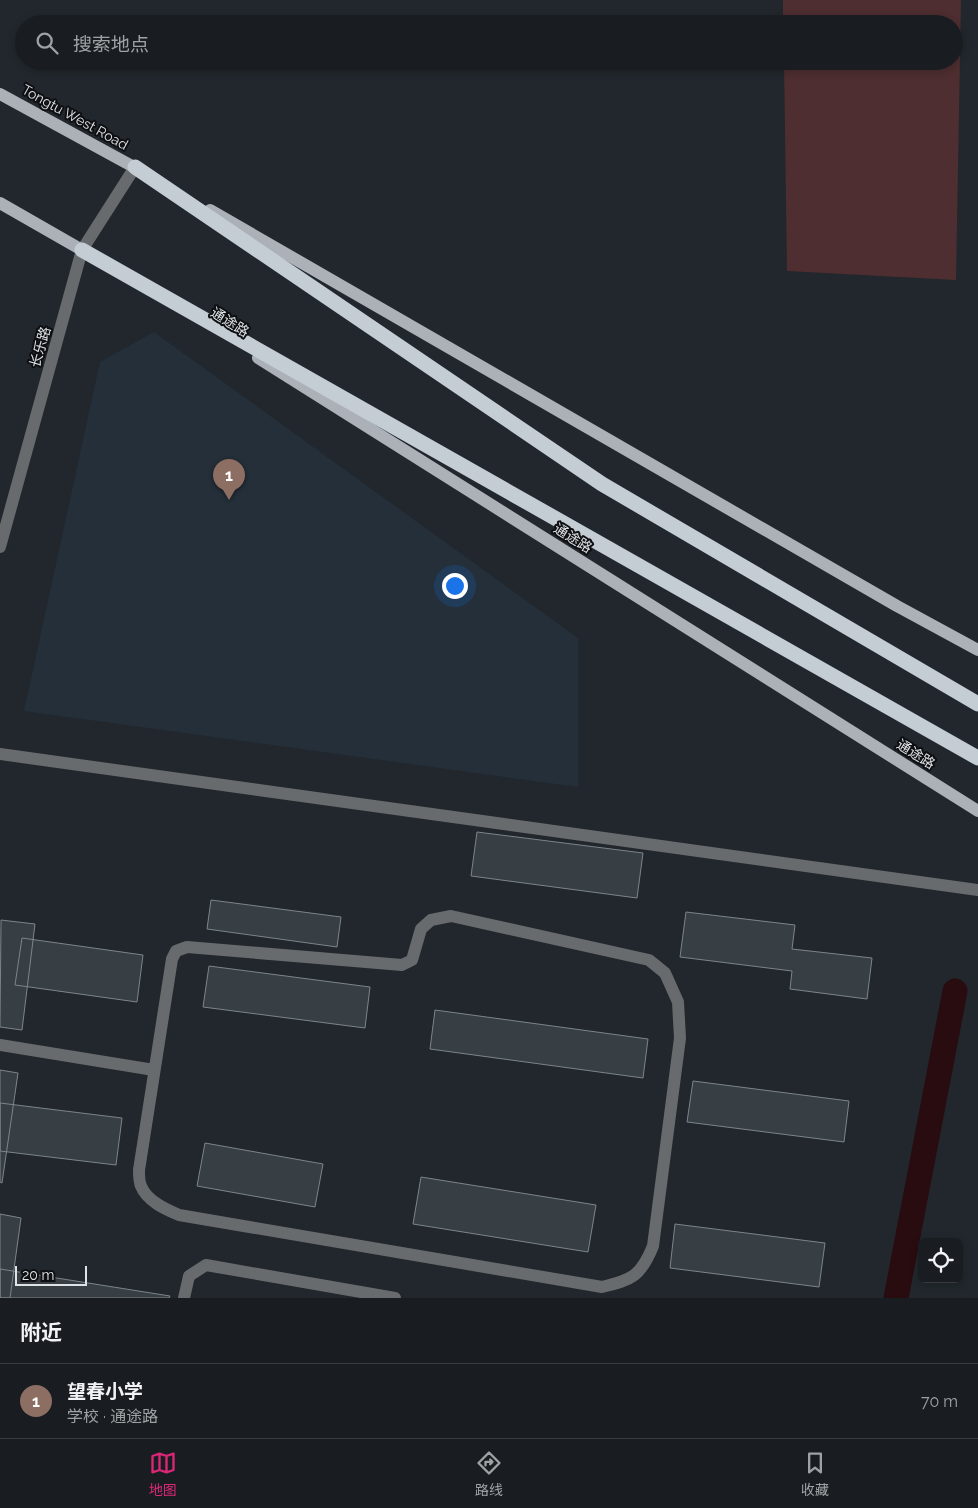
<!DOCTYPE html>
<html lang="zh">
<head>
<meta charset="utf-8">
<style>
  :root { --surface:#191d21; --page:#262a2e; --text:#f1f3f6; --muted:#9fa2a5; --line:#373b3f; --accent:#db2777 }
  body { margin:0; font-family:Raleway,"Noto Sans SC",sans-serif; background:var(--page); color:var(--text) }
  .controls { position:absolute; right:15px; bottom:15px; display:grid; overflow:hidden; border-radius:8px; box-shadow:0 2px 8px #0003 }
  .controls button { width:45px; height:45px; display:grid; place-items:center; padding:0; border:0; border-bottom:1px solid var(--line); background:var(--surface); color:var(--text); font:25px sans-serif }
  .scale { position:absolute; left:15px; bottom:12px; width:72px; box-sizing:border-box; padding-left:5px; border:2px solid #dfe3e6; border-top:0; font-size:14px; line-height:18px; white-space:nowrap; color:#dfe3e6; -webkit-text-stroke:4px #0d0f12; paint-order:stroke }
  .you { position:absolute; left:454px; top:585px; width:18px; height:18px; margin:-12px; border:4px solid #fff; border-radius:50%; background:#1a73e8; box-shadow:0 0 0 8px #1a73e833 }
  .badge { display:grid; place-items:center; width:32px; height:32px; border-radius:50%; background:var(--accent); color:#fff; font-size:16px; font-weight:700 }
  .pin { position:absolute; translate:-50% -41px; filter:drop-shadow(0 1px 2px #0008) }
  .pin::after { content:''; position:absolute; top:26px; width:18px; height:15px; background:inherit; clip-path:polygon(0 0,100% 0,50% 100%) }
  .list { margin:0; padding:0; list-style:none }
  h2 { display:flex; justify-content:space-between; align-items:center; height:65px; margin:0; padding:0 20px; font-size:21px }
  h2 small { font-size:16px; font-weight:400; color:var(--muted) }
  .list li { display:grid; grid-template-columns:32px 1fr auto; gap:15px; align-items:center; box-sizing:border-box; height:75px; padding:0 20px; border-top:1px solid var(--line) }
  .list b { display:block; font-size:19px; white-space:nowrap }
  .list p { margin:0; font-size:16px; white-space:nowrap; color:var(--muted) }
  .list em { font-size:16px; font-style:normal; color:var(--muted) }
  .icon { flex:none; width:28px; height:28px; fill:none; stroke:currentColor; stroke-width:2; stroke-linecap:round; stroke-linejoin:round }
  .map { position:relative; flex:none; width:978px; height:1298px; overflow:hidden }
  .search { position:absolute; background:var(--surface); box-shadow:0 2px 8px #0003; left:15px; right:15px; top:15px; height:55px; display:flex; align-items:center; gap:12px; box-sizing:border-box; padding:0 18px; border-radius:28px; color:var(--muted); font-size:19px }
  .sheet { height:140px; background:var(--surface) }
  nav { display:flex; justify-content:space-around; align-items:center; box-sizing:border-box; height:70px; border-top:1px solid var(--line); background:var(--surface); font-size:14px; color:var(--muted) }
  nav a { display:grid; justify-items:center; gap:2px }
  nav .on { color:var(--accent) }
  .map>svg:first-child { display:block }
  .built { fill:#242f39 }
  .green { fill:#4e2e30 }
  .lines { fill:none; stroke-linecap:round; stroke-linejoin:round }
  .canal { stroke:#290c0f; stroke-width:25 }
  .building { fill:#383f44; stroke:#7d858b }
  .minor { stroke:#686b6e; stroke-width:12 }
  .major { stroke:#abb1b7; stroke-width:12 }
  .highway { stroke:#c5cdd4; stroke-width:15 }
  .labels { text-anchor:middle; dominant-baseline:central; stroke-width:4; stroke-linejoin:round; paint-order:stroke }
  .street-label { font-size:14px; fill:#dfe3e6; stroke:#0d0f12 }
</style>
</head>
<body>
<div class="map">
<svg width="978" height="1298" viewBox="0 0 978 1298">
  <rect width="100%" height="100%" fill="#21272c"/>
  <path class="built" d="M154,332L578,638V787L24,711L100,362Z"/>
  <path class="green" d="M783,0H961L956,280L787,271L784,61H954V24H783Z"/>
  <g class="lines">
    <path class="canal" d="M896,1298L955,991"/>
  </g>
  <path class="building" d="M477,832L643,853L637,898L471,876Z
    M211,900L341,917L337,947L207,929Z
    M686,912L795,925L792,949L872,958L867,999L790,989L792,971L680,957Z
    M1,920L35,924L22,1030L0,1027Z
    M22,938L143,955L137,1002L15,985Z
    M209,966L370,987L365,1028L203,1007Z
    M435,1010L648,1039L643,1078L430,1049Z
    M0,1070L18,1073L2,1183L0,1182Z
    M693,1081L849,1101L844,1142L687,1122Z
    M0,1103L122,1118L116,1165L0,1151Z
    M205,1143L323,1164L315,1207L197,1186Z
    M421,1177L596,1205L588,1252L413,1224Z
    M0,1214L21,1218L10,1298H0Z
    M675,1224L825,1243L819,1287L670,1268Z
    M0,1269L170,1296L169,1298H0Z"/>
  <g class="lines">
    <path class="minor" d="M0,547L82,250L135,167
      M0,754L978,890
      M451,916L649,960L665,973L678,1002L680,1038L653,1246C641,1276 632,1280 602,1287L179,1215C165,1209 147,1201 141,1186C139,1182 139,1175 139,1170L172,959L176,951L187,947L402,965L412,960L421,929L431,920Z
      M0,1045L154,1070
      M184,1298L189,1276L206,1265L395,1298"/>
    <path class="major" d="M0,94L143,172
      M0,203L82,250
      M210,210L897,606L978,650
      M258,358L978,811"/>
    <path class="highway" d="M135,167L602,484L978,704
      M82,250L978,758"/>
  </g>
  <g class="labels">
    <g class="street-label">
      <text transform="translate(75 117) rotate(29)">Tongtu West Road</text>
      <text transform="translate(230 322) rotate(32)">通途路</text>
      <text transform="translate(40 347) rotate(-74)">长乐路</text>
      <text transform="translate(573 538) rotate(32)">通途路</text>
      <text transform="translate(916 754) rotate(32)">通途路</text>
    </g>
  </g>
</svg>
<div class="controls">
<button><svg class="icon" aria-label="locate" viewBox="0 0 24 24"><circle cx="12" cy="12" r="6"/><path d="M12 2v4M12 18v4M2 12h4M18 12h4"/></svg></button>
</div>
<div class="scale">20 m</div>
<div class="you"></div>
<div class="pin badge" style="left:229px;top:500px;background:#8d6e63">1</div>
<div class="search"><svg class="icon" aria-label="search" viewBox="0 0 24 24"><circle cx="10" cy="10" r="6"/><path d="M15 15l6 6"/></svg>搜索地点</div>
</div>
<section class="sheet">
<h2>附近<small></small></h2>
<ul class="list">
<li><span class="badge" style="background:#8d6e63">1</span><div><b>望春小学</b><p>学校 · 通途路</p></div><em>70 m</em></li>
</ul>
</section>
<nav>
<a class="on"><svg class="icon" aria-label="map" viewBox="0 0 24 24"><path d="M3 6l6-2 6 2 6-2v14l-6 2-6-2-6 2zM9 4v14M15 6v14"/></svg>地图</a>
<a><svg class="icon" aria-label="directions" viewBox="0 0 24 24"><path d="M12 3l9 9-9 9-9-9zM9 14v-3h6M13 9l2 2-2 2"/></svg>路线</a>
<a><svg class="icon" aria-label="saved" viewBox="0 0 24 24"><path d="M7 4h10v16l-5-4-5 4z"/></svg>收藏</a>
</nav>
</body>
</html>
